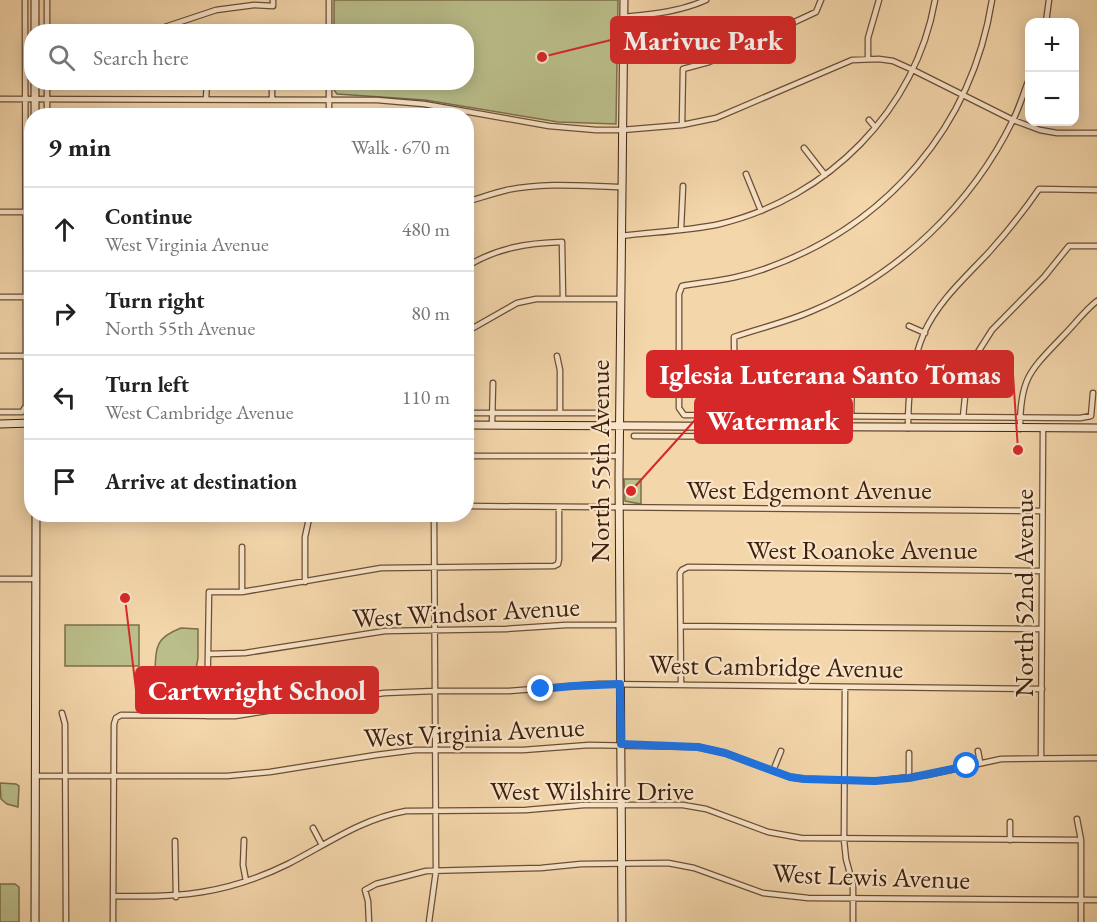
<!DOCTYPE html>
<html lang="en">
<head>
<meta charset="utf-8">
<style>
  :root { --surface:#fff; --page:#f6f6f6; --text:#222; --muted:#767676; --line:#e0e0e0 }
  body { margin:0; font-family:"EB Garamond",serif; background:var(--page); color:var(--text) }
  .controls { position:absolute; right:18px; top:18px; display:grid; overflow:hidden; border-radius:12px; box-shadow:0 3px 15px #0003 }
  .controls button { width:54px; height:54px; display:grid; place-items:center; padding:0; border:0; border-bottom:2px solid var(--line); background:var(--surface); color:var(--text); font:30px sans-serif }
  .stop { position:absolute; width:18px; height:18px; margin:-14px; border:4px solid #1a73e8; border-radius:50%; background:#fff }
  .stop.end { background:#1a73e8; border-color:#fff; box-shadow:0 2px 6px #0008 }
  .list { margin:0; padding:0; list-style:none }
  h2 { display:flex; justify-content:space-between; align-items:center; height:78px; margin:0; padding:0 24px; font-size:26px }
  h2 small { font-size:20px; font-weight:400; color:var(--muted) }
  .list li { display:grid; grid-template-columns:39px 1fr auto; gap:18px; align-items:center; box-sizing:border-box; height:84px; padding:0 24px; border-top:2px solid var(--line) }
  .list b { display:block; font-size:22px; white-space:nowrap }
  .list p { margin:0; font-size:20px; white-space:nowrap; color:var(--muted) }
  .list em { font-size:20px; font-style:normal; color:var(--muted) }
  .icon { flex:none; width:33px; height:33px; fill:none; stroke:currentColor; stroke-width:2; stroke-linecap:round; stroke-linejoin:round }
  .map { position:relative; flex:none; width:1097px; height:922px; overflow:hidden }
  .search { position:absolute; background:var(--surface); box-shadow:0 3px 15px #0003; left:24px; top:24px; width:450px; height:66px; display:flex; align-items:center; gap:15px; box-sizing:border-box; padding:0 21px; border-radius:24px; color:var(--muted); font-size:22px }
  .panel { position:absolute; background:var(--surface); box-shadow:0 3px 15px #0003; left:24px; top:108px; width:450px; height:414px; border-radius:24px }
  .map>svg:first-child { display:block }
  .park { fill:#babe8a; stroke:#7c6f4c; stroke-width:1.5 }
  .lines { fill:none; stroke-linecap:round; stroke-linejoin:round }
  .street-casing { stroke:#6c4e35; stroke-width:7 }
  .secondary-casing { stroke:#3e200e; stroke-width:9 }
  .street { stroke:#f8e4c8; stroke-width:4.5 }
  .secondary { stroke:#f8e4c8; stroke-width:7 }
  .route { stroke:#1a73e8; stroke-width:8 }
  .labels { text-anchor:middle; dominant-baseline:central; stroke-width:4.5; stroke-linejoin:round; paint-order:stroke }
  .street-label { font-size:27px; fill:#3e200e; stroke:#f8e4c8 }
  .leader { fill:none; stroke:#d62828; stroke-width:2 }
  .callout-dot { fill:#d62828; stroke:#f8e4c8; stroke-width:2 }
  .callout { fill:#d62828; stroke:#d62828; stroke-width:2 }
  .callout-label { font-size:28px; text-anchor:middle; font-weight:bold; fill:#fff }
</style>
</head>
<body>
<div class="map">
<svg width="1097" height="922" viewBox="0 0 1097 922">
  <rect width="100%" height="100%" fill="#f4d6ab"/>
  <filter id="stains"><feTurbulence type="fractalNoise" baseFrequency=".00333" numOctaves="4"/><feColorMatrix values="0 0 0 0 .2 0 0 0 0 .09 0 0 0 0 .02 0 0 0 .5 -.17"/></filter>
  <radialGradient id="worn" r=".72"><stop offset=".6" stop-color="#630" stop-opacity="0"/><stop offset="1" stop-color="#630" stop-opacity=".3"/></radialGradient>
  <path class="park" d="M334,0H618L616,124L558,122L425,100L337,94L334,90V83L466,82V32L334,31Z
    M624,479H641V504L625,501Z
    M65,625H139V666H65Z
    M181,628L198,629V658L196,669L186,674L155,672C156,647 155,638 181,628Z
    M0,783L16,784L19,786L18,807L7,804L1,799Z
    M0,884H15L19,887V922H0Z"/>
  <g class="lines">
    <g class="street-casing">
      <path id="street" d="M47,0V32
        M992,0C972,127 887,225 767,268C738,279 711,281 682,286L679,294V408L684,415L1080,418L1091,416L1093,393
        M623,17C653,14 679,12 706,0
        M1046,22L1049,0
        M150,32L216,10L254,5L273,6V0
        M329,32V0
        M868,58V38L879,0
        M47,82V116
        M272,82V100
        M0,99L377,100L424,104L549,126L596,130H622L682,125L716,118L852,60L879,59L893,61L913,70L1013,120L1040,130L1057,133H1097
        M206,99L207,82
        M329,116V82
        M869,120L875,127
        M682,125L683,69L709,62L816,12L821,0
        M804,148L825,175
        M746,174L761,211
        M466,202C480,198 494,193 507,190C544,182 584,186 621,187
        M0,212H26
        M681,229L683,186
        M621,236C653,232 688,231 720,224C828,198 916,110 935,0
        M466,267C496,248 527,243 562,242L563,299
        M0,297H32
        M909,326L925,333
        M466,332L517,303L536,299H620
        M0,356H27
        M557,356L560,370V413
        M846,361L852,377L851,416
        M0,412H22L26,406L25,0
        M466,413H598
        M735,415L734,337C760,328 787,322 812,311C899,275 972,204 1013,120C1020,106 1024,91 1030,77
        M963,417L967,377L978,352L992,330L1044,277L1069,246H1097
        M492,425L493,383
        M791,428L792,383
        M908,428C908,395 911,364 924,333C938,301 967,276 990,251C1008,231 1024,211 1039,189L1097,190
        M1020,429C1020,377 1030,371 1064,335C1075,324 1085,310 1097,301
        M634,436L804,437V428
        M466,456H619
        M466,506L1042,511
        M242,547V592
        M0,579H36
        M305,582V537L310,514
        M681,626L1042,629
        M208,654L245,653L385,631L506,629L566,625H620
        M681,685L680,573L682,570L688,567L1042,571
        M845,687L844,840L846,859L853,885V922
        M62,713L65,724L66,922
        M207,716L209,592H242L381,568L554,566L558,564L559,559V507
        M978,751L980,762
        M909,753V778
        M1041,758L1043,429
        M773,771L781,751
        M36,776H227L270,772L376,755L415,750H523L589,745L698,747L725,753L790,777L804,779L875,781L927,775L1001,759L1097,758
        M1077,819L1081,840V922
        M313,828L322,845
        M244,840L243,865L246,881
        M1010,840V822
        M175,841L176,897
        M113,896C179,898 227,894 288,864C327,844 361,819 406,811L526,810L584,805H683L706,809L768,832L801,838L1081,840
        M113,922L114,724L116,718L121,715L235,716L384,693L435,691H509L598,684L1042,689
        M369,922L368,901L365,890L376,884L426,871L541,868L581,864L668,863L694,868L763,893L808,898L1097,900
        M429,922L436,871L434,514"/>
    </g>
    <g class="secondary-casing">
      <path id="secondary" d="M35,0V32
        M35,82V116
        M0,424L32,423
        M466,425L1097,428
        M35,922L36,514
        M622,922L619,477L624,0"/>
    </g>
    <use href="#street" class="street"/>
    <use href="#secondary" class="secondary"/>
  </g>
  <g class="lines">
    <path class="route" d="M541,689L573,686L620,684L621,744L698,747L725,753L790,777L804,779L875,781L909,778L967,766"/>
  </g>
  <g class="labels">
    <g class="street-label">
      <text transform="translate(599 461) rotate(-90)">North 55th Avenue</text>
      <text x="809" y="489">West Edgemont Avenue</text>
      <text x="862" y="549">West Roanoke Avenue</text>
      <text transform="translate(1023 593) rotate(-90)">North 52nd Avenue</text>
      <text transform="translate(466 612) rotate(-3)">West Windsor Avenue</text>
      <text transform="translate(776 666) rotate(1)">West Cambridge Avenue</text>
      <text transform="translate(474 732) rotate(-3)">West Virginia Avenue</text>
      <text x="592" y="790">West Wilshire Drive</text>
      <text transform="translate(871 876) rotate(2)">West Lewis Avenue</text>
    </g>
  </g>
  <path class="leader" d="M542 57L611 40M1018 450L1013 374M631 491L695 420M125 598L136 690"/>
  <g class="callout-dot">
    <circle cx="542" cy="57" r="6"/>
    <circle cx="1018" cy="450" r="6"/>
    <circle cx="631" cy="491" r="6"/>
    <circle cx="125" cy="598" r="6"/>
  </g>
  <g class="callout">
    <rect x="611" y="17" width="184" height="46" rx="6"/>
    <rect x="647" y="351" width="366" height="46" rx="6"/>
    <rect x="695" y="397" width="157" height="46" rx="6"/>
    <rect x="136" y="667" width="242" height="46" rx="6"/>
  </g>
  <g class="callout-label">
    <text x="703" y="50">Marivue Park</text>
    <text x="830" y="384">Iglesia Luterana Santo Tomas</text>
    <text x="773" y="430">Watermark</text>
    <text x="257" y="700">Cartwright School</text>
  </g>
  <rect width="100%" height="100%" filter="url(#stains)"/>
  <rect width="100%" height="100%" fill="url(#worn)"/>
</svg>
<div class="controls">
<button>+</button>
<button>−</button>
</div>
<div class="stop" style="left:967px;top:766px"></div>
<div class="stop end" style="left:541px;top:689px"></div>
<div class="search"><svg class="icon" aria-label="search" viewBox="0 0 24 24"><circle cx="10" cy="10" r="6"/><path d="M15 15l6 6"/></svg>Search here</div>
<section class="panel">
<h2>9 min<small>Walk · 670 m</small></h2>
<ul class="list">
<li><svg class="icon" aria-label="ahead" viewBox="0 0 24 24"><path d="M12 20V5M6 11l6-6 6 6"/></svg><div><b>Continue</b><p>West Virginia Avenue</p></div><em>480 m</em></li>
<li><svg class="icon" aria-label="right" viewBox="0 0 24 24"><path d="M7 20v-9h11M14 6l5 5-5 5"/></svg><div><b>Turn right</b><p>North 55th Avenue</p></div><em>80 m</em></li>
<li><svg class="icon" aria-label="left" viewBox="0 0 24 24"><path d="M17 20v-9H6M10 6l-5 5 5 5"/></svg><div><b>Turn left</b><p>West Cambridge Avenue</p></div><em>110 m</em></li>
<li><svg class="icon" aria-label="arrive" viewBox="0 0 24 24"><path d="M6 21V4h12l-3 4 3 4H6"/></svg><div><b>Arrive at destination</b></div></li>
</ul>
</section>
</div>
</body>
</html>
